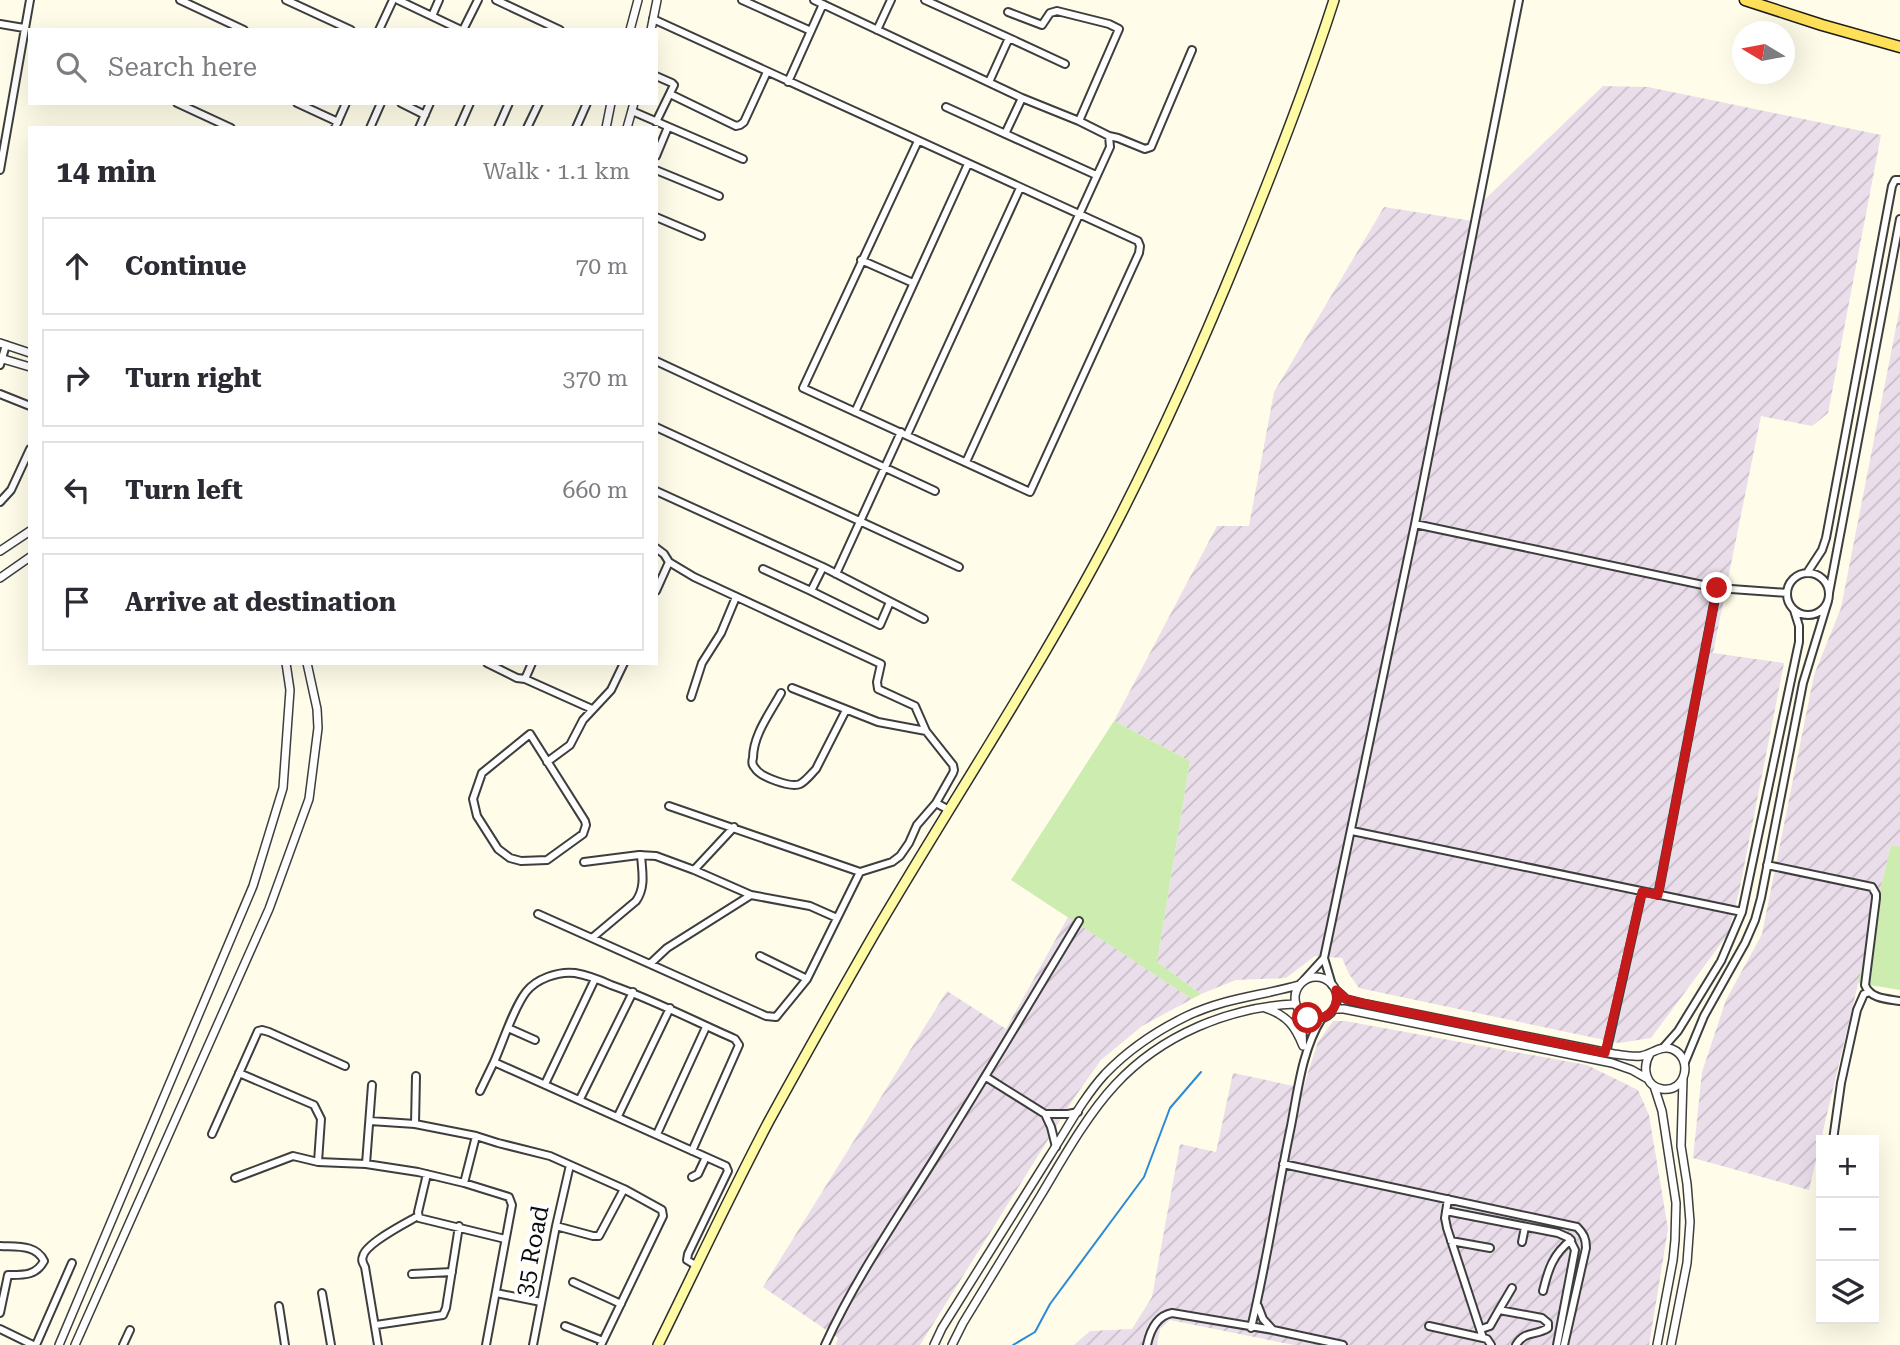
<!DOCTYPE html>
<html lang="en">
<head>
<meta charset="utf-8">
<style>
  :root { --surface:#fff; --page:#f2f2f3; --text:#2b2b33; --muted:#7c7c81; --line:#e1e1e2 }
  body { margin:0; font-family:"Roboto Serif",serif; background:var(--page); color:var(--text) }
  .controls { position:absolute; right:21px; bottom:21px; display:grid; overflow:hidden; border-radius:0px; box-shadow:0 7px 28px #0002 }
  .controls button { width:63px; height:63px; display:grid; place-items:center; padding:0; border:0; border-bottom:2px solid var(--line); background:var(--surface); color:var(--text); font:35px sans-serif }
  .compass { position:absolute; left:1732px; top:21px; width:63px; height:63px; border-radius:50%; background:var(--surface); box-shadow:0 7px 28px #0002; rotate:280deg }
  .stop { position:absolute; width:21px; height:21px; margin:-16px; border:5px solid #c51a19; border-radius:50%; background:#fff }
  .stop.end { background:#c51a19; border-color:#fff; box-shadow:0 2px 7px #0008 }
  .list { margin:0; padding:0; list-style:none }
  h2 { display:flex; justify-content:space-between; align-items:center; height:91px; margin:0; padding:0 28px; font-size:30px }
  h2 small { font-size:23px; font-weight:400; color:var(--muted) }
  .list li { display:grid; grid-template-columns:46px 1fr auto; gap:21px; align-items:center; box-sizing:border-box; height:98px; margin:0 14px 14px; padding:0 14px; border:2px solid var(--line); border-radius:0px }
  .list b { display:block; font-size:26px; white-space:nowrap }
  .list em { font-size:23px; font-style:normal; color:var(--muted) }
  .icon { flex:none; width:38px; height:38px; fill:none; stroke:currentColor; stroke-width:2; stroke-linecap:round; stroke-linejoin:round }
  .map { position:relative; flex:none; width:1900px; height:1345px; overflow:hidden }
  .search { position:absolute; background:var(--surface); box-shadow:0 7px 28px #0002; left:28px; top:28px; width:630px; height:77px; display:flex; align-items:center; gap:18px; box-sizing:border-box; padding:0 24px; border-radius:0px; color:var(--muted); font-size:26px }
  .panel { position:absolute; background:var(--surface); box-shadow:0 7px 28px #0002; left:28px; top:126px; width:630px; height:539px; border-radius:0px }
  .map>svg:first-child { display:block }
  .industrial { fill:url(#industrial-furrows) }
  .grass { fill:#ccecb0 }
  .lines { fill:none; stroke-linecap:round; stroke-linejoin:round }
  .stream { stroke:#2a89d8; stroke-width:2 }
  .minor-casing { stroke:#3e3e3e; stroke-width:10 }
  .tertiary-casing { stroke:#3e3e3e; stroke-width:10 }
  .secondary-casing { stroke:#2d2d2d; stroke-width:12 }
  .primary-casing { stroke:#1c1c1c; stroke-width:13 }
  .minor { stroke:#fff; stroke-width:6 }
  .tertiary { stroke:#fff; stroke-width:7 }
  .secondary { stroke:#fffaa4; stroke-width:9 }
  .primary { stroke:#ffe059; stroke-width:10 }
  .route { stroke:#c51a19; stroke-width:9 }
  .labels { text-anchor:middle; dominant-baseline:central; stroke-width:7; stroke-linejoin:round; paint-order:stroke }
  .street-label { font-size:24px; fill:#0b0b0b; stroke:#fff }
</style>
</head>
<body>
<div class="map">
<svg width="1900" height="1345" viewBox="0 0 1900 1345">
  <defs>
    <pattern id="industrial-furrows" width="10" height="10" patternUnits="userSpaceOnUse" patternTransform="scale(1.75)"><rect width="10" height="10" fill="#eadeeb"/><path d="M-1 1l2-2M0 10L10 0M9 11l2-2" fill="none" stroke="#c7bdc8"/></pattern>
  </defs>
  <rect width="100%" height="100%" fill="#fffce9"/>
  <path class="industrial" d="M1603,86L1648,87L1881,135L1828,413L1812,426L1761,416L1713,653L1784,663L1739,892L1728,934L1651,1038L1619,1043L1359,988L1349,974L1342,958L1315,956L1286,978L1236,980L1201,994L1157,962L1190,761L1114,721L1217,526H1249L1274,392L1384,207L1479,222L1482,202Z
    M1900,307V847L1891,845L1809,1190L1693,1158L1702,1072L1726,1000L1762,934L1814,675L1841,608Z
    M1068,917L1192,999L1142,1026L1101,1060L1074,1098L920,1345H836L838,1338L763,1287L947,991L1006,1029Z
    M1333,1021H1345L1587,1065L1638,1090L1649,1115L1668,1229L1649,1345H1294L1170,1320L1160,1329L1157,1345H1074L1090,1331L1132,1329L1152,1297L1180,1144L1216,1152L1233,1073L1303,1088L1318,1042Z"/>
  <path class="grass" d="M1114,721L1190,761L1157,962L1201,994L1192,999L1011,880Z
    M1891,845L1900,847V990L1858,983Z"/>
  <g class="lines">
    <path class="stream" d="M1013,1345L1035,1332L1050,1304L1144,1177L1170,1108L1201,1072"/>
    <g class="minor-casing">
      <path id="minor" d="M180,0L244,30
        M286,0L351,30
        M398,0L461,30
        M496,0L560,30
        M742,0L811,31
        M814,0L1022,98L1079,121L1109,136L1110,147L966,462
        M925,0L1009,38L989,82
        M1008,12L1042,25L1050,13L1057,11L1109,24L1119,29L1079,121
        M432,16L439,0
        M653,19L1138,241L1140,246L1139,253L1030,492L803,388L918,141
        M0,24L24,28
        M379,30L393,0
        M463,30L478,0
        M877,30L891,0
        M1009,38L1065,64
        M656,76L672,83L674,85L656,122
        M788,82L823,4
        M670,94L736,126L740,125L744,122L767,72
        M177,103L231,128
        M297,103L338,122
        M401,103L425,115
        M946,107L1096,175
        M632,111L743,159
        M335,128L346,103
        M370,128L381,103
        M419,128L430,103
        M459,128L470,103
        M498,128L509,103
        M527,128L539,103
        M576,128L587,103
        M1005,134L1022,98
        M1109,136L1118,138L1145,149L1151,147L1192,50
        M656,156L668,127
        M0,170L30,0
        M656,170L719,196
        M656,217L701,236
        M861,260L913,283
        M656,361L935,491
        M0,365L6,345
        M0,394L30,406
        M855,412L968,164
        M656,427L959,567
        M907,435L1020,188
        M656,491L823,567L924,619
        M0,502L11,490L30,449
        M1415,524L1717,588L1787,593
        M656,548L664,554L669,562L694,577L881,664L877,682L878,689L915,706L926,731L953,765L954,770L953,773L936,803
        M763,569L811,591L823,567
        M1807,573L1822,550L1826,538L1892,186L1895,180H1900
        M1787 594a21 21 0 1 1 42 0a21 21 0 1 1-42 0Z
        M836,574L901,432
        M656,591L669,562
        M811,591L880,625L890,602
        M1829,593L1900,219
        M487,663L517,678L525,679L532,663
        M525,679L592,709
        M792,688L878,722L926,731
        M781,693C770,713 753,735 753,758C752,761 752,765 755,768C760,777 791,788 800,784C806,781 811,774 816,769L846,710
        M691,697L702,663L721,633L736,597
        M530,734L585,821L586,825L583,834L547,860L521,861L510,858L498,849L477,816L473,799L482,773Z
        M547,762L570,745L583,720L611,690L624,663
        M669,806L860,872
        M1352,831L1742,912
        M584,862L639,855L656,856L694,870L751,895
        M1767,865L1872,887L1876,894V898L1865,985C1870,999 1888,999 1900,1001
        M694,870L734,827
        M1658,895L1717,588
        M538,914L766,1016L776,1017L807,979L860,872L892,862L900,856L909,843L917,825L936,803L949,810
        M592,938L636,901C646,887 642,871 641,855
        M760,956L807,979
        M650,964L667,948L751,895L810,906L837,918
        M1304,980L1324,958
        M1332,985L1324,958L1415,524L1519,0
        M1302,1014L1303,1044
        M508,1028L535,1040
        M1663,1048L1678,1031L1721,961L1742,912L1799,642V626L1794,610
        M1606,1053L1642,892
        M494,1062C503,1042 513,1009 526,992C536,979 558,971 575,973C587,975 600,980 611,985C654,1000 694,1021 735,1039L739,1045L692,1151
        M1685,1062L1704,1016L1745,943L1755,920L1761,898L1803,683L1828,601
        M239,1073L314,1105L321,1119L318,1162
        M986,1077L1045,1114H1068L1078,1112
        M545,1084L595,979
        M480,1091L494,1062L726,1166L728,1171L688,1254L687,1260L697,1266
        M580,1099L633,992
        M1045,1114L1051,1127L1056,1147
        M618,1116L670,1008
        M370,1121L415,1124L476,1136L498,1143L550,1156L624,1189L662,1210L663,1216L601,1345
        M415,1124L416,1076
        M212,1134L258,1031L262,1030L269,1032L345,1066
        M657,1134L706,1027
        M1833,1140L1841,1083L1857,1010L1864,994L1870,992
        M366,1164L372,1085
        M1283,1164L1577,1227C1584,1234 1586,1239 1586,1248L1564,1345
        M427,1174L418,1212L419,1218L505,1239
        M692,1177L698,1174L706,1157
        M235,1178L293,1156L318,1162L366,1164L418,1172L464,1183L509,1197L512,1205L486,1345
        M464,1183L476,1136
        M1448,1199L1445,1218L1447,1228L1483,1338L1487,1339L1491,1345
        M1446,1211L1558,1233L1569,1238L1575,1250L1557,1345
        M556,1226L593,1236H599L624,1189
        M1451,1241L1490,1248
        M1522,1242L1525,1227
        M0,1246C16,1247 36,1244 44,1261C36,1276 23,1275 8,1275L0,1313
        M412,1274L452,1272
        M573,1282L621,1304
        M1512,1288L1499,1310L1542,1318L1548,1323V1328C1536,1336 1525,1330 1516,1345
        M1543,1291C1548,1270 1553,1254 1571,1240
        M322,1293L331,1345
        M496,1293L541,1302
        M279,1306L285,1345
        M1258,1306L1263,1319L1273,1330
        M376,1325L443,1315L446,1308L459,1226
        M565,1326L603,1341
        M1429,1326L1483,1338
        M1251,1328C1267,1261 1277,1193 1291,1126C1298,1090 1302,1050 1322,1018
        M0,1329L33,1345
        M1481,1329L1490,1326L1499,1310
        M36,1345L72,1263
        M123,1345L130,1330
        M378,1345L365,1267C363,1263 361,1261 363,1256C366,1243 406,1223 418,1216
        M533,1345L556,1226L570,1165
        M825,1345C856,1277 899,1216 938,1153C986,1076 1032,999 1079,921
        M1147,1345C1150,1331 1156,1316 1172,1313L1273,1330L1343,1345"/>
    </g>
    <g class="tertiary-casing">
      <path id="tertiary" d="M630,30L638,0
        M651,30L657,0
        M606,128L611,103
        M627,128L634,103
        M0,343L30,353
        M0,358L30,367
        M0,551L30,531
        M0,578L30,557
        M1295 998a21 21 0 1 1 42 0a21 21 0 1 1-42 0Z
        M1336,990L1346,999L1366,1004L1614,1054C1623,1055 1632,1057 1641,1056C1652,1054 1661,1045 1672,1049C1694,1058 1686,1093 1662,1089C1645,1086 1642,1067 1650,1054
        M1265,1008C1287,1015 1295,1026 1303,1046
        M1334,1009H1344L1612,1063L1632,1070L1646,1078
        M1654,1086L1662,1111L1676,1203L1675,1240L1673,1260L1657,1345
        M59,1345L253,886L283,788L290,690L286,663
        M75,1345L269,909L309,799L318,728L317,709L307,663
        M934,1345L942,1328C978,1271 1013,1214 1049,1157C1067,1129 1083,1098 1105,1074C1128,1050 1158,1030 1187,1016C1225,998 1260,996 1299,985
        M952,1345L963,1323C989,1281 1015,1238 1041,1195C1062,1160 1087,1115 1115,1085C1161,1035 1229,1007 1295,1004
        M1671,1345L1687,1263L1690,1222L1687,1184L1681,1146L1683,1079"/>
    </g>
    <g class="secondary-casing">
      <path id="secondary" d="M658,1345C695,1270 730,1195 769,1121C803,1059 838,997 873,936C955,796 1045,662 1119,518C1164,430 1204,340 1241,249C1275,166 1307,84 1334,0"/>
    </g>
    <g class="primary-casing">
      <path id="primary" d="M1745,0L1822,25L1900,47"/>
    </g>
    <use href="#minor" class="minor"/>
    <use href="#tertiary" class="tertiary"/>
    <use href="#secondary" class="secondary"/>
    <use href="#primary" class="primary"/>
  </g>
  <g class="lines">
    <path class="route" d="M1308,1018C1326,1022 1340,1009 1336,990L1346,999L1366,1004L1605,1053L1642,892L1658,895L1717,588"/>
  </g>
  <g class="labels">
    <g class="street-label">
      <text transform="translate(532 1251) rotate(-79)">35 Road</text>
    </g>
  </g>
</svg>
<div class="controls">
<button>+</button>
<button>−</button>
<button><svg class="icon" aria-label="layers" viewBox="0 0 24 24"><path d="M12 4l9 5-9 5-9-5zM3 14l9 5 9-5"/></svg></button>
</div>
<svg class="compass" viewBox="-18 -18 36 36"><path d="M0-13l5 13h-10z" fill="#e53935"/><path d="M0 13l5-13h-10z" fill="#7c7c81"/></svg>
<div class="stop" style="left:1308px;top:1018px"></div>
<div class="stop end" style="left:1717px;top:588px"></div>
<div class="search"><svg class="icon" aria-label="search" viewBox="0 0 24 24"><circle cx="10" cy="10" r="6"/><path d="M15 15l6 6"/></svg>Search here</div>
<section class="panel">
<h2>14 min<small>Walk · 1.1 km</small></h2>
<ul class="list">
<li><svg class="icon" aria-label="ahead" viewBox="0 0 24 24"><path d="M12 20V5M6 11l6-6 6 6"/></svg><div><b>Continue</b></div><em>70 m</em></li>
<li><svg class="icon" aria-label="right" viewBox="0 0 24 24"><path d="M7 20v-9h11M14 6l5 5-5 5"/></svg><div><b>Turn right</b></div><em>370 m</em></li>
<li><svg class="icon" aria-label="left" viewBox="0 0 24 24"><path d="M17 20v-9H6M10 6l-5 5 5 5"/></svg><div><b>Turn left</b></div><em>660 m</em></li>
<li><svg class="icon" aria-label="arrive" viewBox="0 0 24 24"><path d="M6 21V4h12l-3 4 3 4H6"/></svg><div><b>Arrive at destination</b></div></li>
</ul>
</section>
</div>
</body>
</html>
